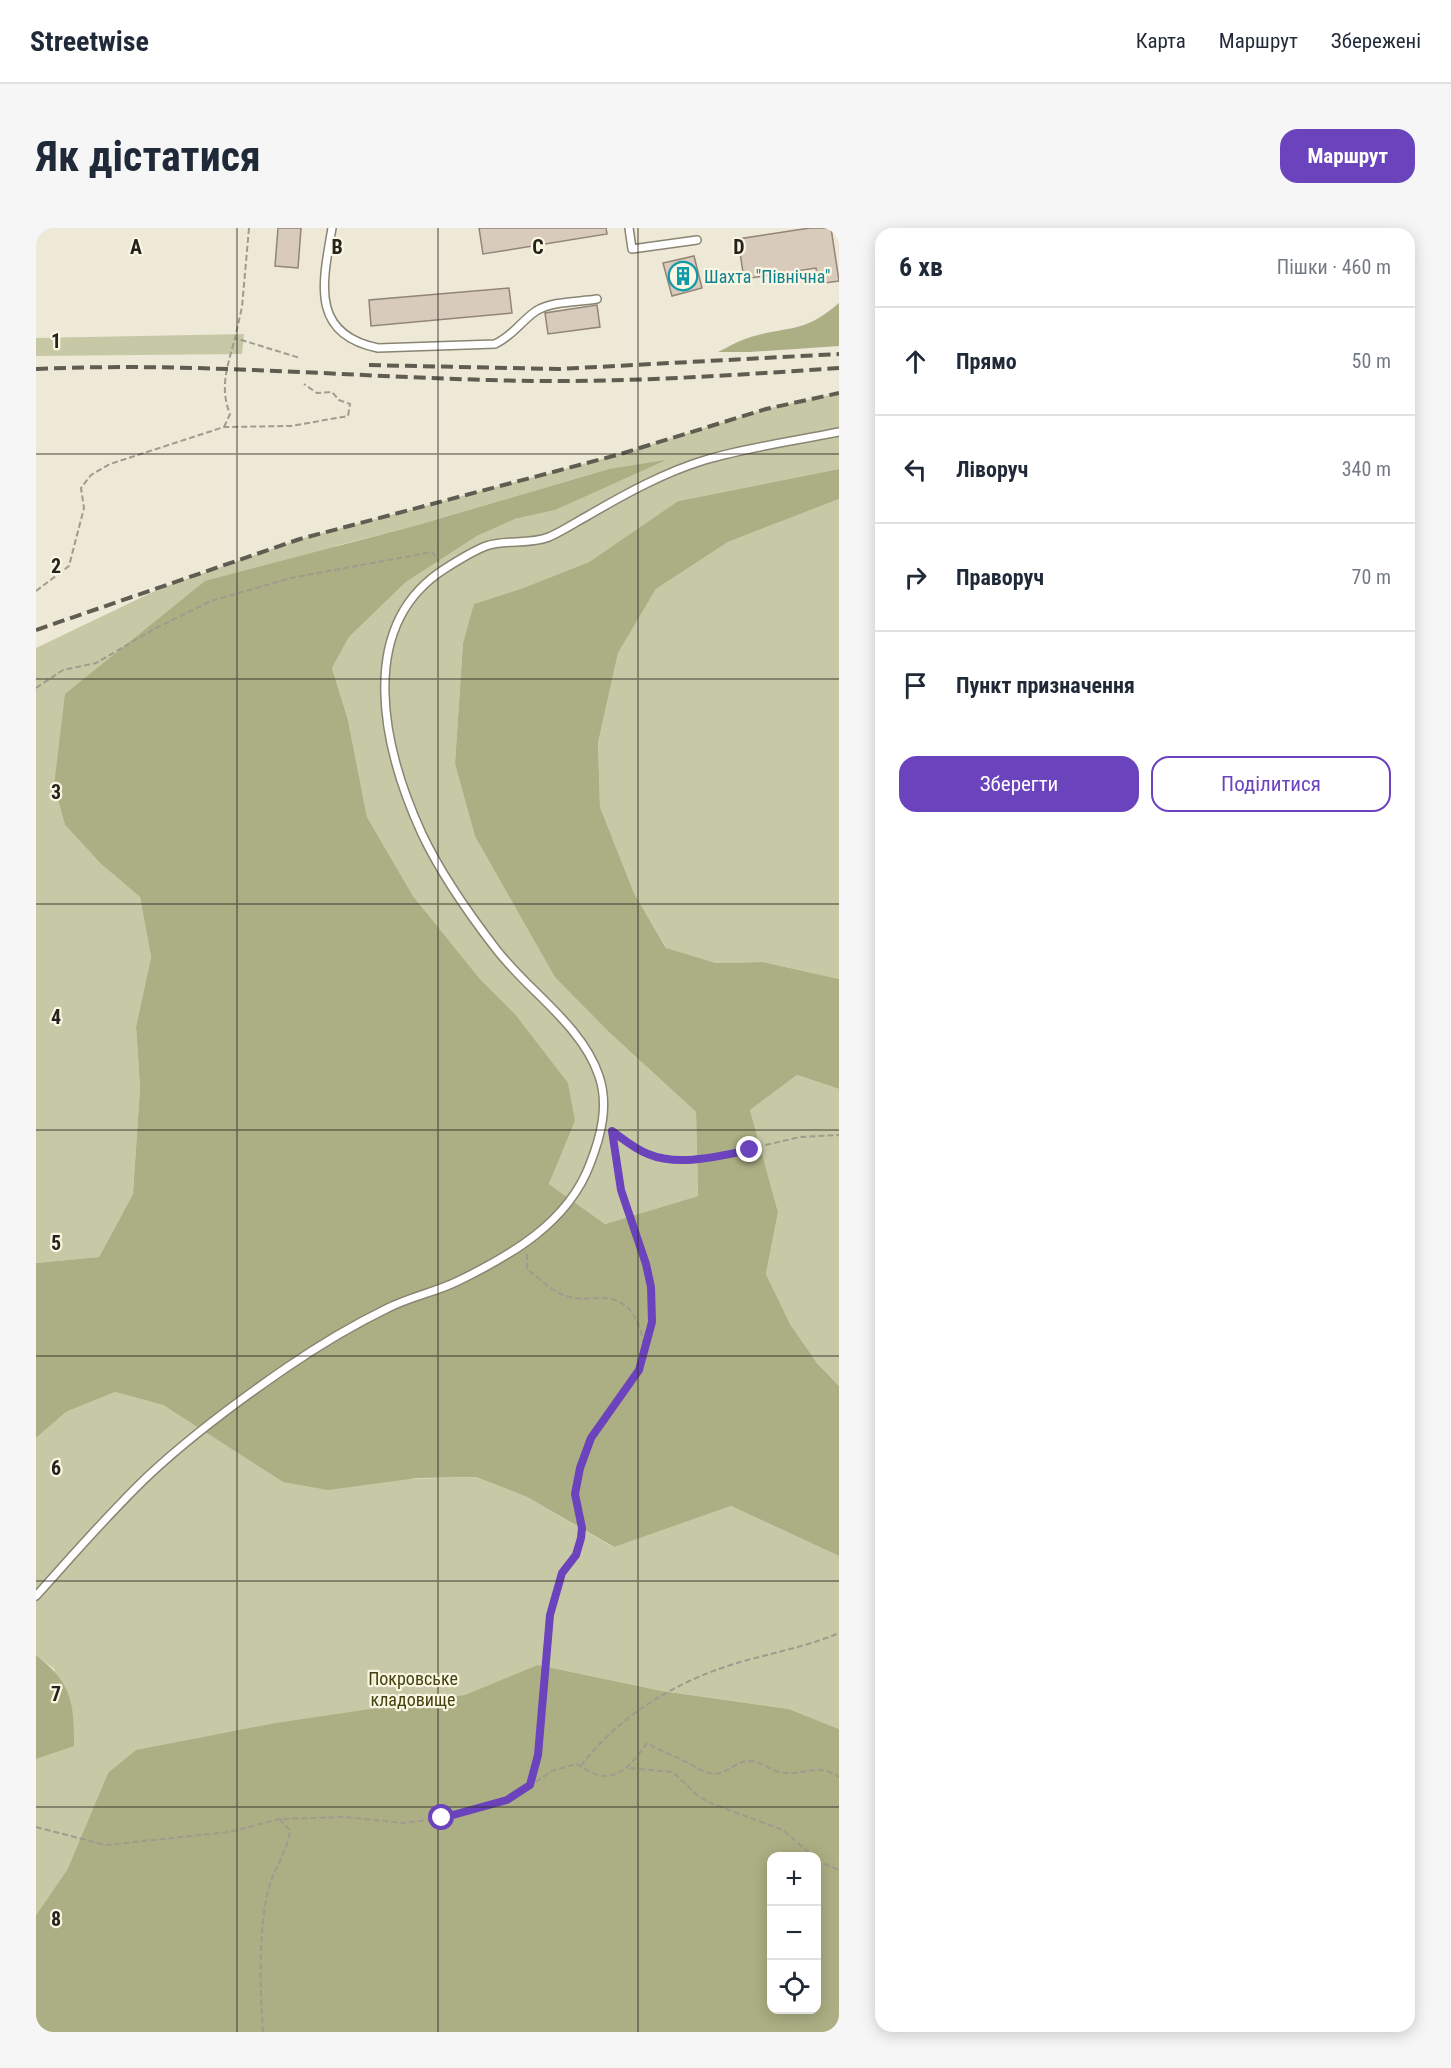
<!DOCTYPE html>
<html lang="uk">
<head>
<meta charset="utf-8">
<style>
  :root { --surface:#fff; --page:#f6f6f7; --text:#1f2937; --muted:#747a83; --line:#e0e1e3; --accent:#6b43bc }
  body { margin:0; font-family:"Roboto Condensed",sans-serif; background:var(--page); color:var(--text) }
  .controls { position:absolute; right:18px; bottom:18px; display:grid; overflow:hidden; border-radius:12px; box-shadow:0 3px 15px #0003 }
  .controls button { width:54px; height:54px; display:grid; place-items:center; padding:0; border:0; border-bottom:2px solid var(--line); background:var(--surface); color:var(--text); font:30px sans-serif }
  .stop { position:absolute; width:18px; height:18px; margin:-14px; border:4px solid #6b43bc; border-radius:50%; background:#fff }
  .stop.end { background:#6b43bc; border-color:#fff; box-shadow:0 2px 6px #0008 }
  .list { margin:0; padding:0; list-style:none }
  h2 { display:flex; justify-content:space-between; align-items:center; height:78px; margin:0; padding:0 24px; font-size:26px }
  h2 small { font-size:20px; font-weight:400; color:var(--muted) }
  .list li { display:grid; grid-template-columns:39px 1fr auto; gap:18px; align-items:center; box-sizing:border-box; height:108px; padding:0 24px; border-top:2px solid var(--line) }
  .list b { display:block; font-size:22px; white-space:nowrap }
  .list em { font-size:20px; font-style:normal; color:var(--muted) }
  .actions { display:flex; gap:12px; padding:18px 24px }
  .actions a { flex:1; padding:14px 0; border:2px solid var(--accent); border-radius:18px; text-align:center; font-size:21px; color:var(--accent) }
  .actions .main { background:var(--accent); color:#fff }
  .icon { flex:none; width:33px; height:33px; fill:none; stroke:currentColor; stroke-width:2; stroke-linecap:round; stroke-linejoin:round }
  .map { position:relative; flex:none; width:803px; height:1804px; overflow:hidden; border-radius:18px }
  header { display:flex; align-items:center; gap:36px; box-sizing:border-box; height:84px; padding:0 30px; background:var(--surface); border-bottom:2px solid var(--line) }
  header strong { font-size:28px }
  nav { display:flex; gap:33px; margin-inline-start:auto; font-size:21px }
  .intro { display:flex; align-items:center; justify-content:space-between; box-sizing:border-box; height:144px; padding:0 36px }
  h1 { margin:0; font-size:42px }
  .button { padding:15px 27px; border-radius:18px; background:var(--accent); color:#fff; font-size:21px; font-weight:700 }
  main { display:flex; gap:36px; padding:0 36px }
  aside { flex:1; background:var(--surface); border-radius:18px; box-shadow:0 3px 15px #0003 }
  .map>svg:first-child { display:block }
  .green { fill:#c7c9a6 }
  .forest { fill:#acae83; fill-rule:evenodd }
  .building { fill:#d9cbbc; stroke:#928477; stroke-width:1.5 }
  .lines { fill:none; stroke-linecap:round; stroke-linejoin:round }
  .lane-casing { stroke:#898473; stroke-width:10 }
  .path { stroke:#9f9b8d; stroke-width:2; stroke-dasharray:6 3; stroke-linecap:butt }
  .lane { stroke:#fff; stroke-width:7 }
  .rail { stroke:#5f5c52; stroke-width:4; stroke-dasharray:12 6; stroke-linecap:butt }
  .route { stroke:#6b43bc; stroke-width:8 }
  .grid { fill:none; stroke:#24221b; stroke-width:1.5; stroke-opacity:0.55 }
  .labels { text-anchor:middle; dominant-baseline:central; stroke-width:4.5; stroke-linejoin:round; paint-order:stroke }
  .culture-label { font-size:18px; fill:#0d838f; stroke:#fbf6e3; text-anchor:start }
  .park-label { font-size:18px; fill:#41420d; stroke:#fbf6e3 }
  .grid-label { font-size:20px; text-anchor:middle; font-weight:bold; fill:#24221b; stroke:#fbf6e3; stroke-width:4.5; stroke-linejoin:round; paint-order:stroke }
</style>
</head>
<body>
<header>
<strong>Streetwise</strong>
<nav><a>Карта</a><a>Маршрут</a><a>Збережені</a></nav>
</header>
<div class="intro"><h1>Як дістатися</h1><a class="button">Маршрут</a></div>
<main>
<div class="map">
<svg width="803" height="1804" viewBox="0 0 803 1804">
  <rect width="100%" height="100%" fill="#eee8d6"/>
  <path class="green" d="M208,106L206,126L0,128V110Z
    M803,165V241L642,273L553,334L487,360L439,376L427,415L419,535L575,806L660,884L662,968L569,996L513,956L539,893L478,785L444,751L377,668L331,589L312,492L296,440L313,409L370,354L441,308L479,291L519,282L573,241L378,298L300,318L18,558L29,597L65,636L104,669L115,729L100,799L104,859L97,966L63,1029L0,1035V420L125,360L264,311L581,227L730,181Z
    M803,271V751L727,734L680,735L631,721L598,665L564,579L562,515L582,425L620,361L692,314Z
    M761,847L803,861V1158L781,1135L754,1096L730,1046L742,984L714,882Z
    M79,1164L127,1177L247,1254L440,1249L491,1269L577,1319L695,1278L803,1328V1501L753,1481L626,1463L502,1437L490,1543L72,1545L31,1642L0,1687V1531L38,1517L18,1441L0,1427V1210L30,1184Z"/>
  <path class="forest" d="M803,75V118L713,124H682C692,119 702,113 712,110C752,97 766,107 803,75Z
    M630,232L519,282L479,291L441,308L370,354L313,409L296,440L312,492L331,589L377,668L444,751L478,785L532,855L539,893L513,956L569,996L662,968L660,884L575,806L519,749L439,608L419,535L427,415L438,376L487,360L553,334L642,273L803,241V271L692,314L620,361L582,425L562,515L564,579L598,665L630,720L680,735L727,734L803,751V861L761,847L714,882L742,984L730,1046L754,1096L781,1135L803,1158V1328L695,1278L578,1319L491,1269L440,1249L381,1250L292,1262L247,1254L127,1177L79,1164L30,1184L0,1210V1035L63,1029L97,966L104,859L100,799L115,729L104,669L65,636L29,597L18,558L29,466L169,353L378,298L573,241Z
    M0,1427C36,1455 38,1475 38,1518L0,1531Z
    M502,1437L626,1463L753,1481L803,1501V1804H0V1687L31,1642L72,1545L100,1522L240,1495L429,1467ZM736,1628H780V1782H736Z"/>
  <path class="building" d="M242,0H265L262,40L239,38Z
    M443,0H570L571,6L447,26Z
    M774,0H795L803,53L782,56L780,40L708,51L702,11Z
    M658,28L666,60L636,68L627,35Z
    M473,60L476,85L335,98L333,72Z
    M561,77L564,99L512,106L509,85Z"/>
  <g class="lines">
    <g class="lane-casing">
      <path id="lane" d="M296,0C287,53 273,106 342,120L459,116C478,107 484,94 500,83C516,73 542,74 561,71
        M593,0L596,21L661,12
        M0,1368C37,1327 73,1285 113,1247C155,1208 202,1173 250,1140C282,1118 317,1097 352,1080C374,1069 399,1064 420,1054C474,1028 532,995 554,936C565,908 573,877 563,848C546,797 492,763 460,721C433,686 405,646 386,606C348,523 317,398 410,340C421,333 437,323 450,318C470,311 493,317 513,309C527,303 540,294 553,287C589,266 629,244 669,232C712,219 759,213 803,204"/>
    </g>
    <path class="path" d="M213,0L206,79L199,110L264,130
      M188,199L194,186C183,159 192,137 199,110
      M0,363L33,338L48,280L45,260L55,247L74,236L188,199L255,198L312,188L314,176L303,172L296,164L281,165L268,156
      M0,460L27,442L60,435L120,400L175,373L255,350L396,324L403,334
      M576,903L612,926L632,931L682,928L764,909L803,907
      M491,1026V1041C504,1051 517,1065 534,1069C547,1073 563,1068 576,1071C598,1077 605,1099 608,1118
      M545,1538C583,1487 641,1453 701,1435C735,1425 770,1419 803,1405
      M594,1540L637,1544L661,1567L674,1575L747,1602L777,1628
      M494,1557L502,1527L514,1387L526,1345L540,1327L545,1310L546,1300L539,1266L544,1240L555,1210L603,1142L616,1094L615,1059L610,1036L585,961L576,901
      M0,1599L70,1617L193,1604L244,1591L310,1589L368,1595L406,1590L471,1573L516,1543L540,1536C547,1539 555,1545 562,1547C585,1553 599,1531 611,1515C624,1523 635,1526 648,1533C656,1536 664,1543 673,1545C688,1549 697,1535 711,1533C726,1532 736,1545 750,1545C771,1546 782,1535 803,1549
      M780,1632L803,1642
      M227,1804C224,1763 222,1699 233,1660C238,1639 251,1625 254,1603L244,1591"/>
    <use href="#lane" class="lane"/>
    <path class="rail" d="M333,137L523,141L803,126
      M0,141C152,134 302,148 454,152C571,156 686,148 803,140
      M0,402L264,311L581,227L730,181L803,165"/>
  </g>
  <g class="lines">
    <path class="route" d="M406,1590L471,1572L494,1557L502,1527L514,1387L526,1345L540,1327L545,1310L546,1300L539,1266L544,1240L555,1210L603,1142L616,1094L615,1059L610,1036L585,962L576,903C587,911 599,921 612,926C643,939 683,928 714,922"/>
  </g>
  <path class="grid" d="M201,0V1804M402,0V1804M602,0V1804M0,226H803M0,451H803M0,676H803M0,902H803M0,1128H803M0,1353H803M0,1579H803"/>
  <defs>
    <g id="building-ring" transform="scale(1.5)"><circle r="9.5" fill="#fbf6e3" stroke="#0f9aa8" stroke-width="1.5"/><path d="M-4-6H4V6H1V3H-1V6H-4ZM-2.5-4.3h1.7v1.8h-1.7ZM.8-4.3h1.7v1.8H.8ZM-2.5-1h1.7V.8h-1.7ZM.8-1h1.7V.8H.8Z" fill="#0f9aa8"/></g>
  </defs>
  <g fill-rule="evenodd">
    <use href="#building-ring" x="647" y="48"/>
  </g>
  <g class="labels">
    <g class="culture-label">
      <text x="668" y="48">Шахта "Північна"</text>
    </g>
    <g class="park-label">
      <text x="377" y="1450">Покровське<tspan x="377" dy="21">кладовище</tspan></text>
    </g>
  </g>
  <g class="grid-label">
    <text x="100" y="26">A</text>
    <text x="301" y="26">B</text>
    <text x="502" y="26">C</text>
    <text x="703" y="26">D</text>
    <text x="20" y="120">1</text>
    <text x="20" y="345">2</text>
    <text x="20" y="571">3</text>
    <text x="20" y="796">4</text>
    <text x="20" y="1022">5</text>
    <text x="20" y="1247">6</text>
    <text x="20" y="1473">7</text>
    <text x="20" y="1698">8</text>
  </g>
</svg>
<div class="controls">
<button>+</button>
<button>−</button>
<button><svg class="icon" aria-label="locate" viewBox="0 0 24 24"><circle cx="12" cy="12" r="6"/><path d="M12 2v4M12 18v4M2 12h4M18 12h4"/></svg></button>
</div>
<div class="stop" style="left:406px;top:1590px"></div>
<div class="stop end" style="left:714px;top:922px"></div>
</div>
<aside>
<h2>6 хв<small>Пішки · 460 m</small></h2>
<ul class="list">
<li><svg class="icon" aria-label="ahead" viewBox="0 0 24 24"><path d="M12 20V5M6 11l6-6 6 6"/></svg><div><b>Прямо</b></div><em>50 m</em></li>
<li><svg class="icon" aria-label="left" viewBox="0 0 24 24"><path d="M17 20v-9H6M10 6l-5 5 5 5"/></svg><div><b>Ліворуч</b></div><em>340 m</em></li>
<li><svg class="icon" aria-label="right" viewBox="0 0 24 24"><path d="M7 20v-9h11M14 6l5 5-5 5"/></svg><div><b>Праворуч</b></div><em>70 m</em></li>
<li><svg class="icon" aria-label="arrive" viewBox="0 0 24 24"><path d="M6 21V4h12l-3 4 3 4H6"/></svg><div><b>Пункт призначення</b></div></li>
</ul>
<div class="actions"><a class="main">Зберегти</a><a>Поділитися</a></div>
</aside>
</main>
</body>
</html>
